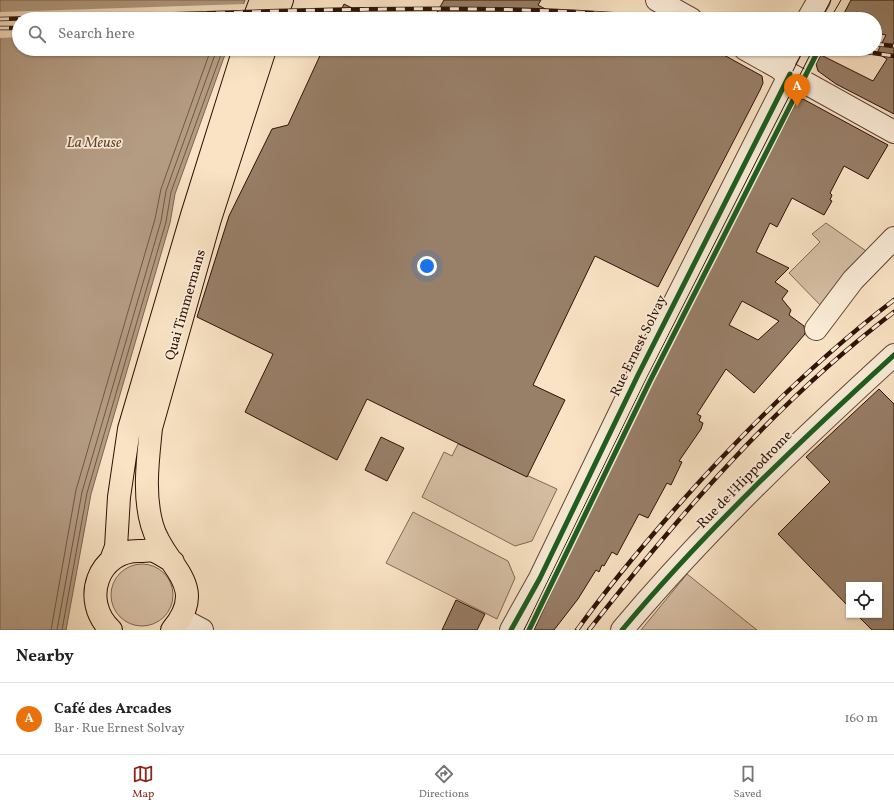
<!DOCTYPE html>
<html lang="en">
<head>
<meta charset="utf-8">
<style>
  :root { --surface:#fff; --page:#f6f6f6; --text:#222; --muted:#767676; --line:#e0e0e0; --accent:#8f2418 }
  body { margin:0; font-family:Vollkorn,serif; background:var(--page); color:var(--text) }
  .controls { position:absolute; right:12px; bottom:12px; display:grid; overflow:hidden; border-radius:0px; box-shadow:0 1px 3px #0004 }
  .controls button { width:36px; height:36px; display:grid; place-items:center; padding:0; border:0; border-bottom:1px solid var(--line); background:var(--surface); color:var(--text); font:20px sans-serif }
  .you { position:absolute; left:427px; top:266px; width:14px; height:14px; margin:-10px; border:3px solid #fff; border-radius:50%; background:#1a73e8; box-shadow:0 0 0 6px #1a73e833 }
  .badge { display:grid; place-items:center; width:26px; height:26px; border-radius:50%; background:var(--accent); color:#fff; font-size:13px; font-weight:700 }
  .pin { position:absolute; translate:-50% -33px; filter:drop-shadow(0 1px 2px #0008) }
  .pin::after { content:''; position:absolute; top:21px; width:14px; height:12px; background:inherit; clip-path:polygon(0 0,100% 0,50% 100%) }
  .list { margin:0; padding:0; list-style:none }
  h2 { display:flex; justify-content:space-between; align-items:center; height:52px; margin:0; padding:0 16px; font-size:17px }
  h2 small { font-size:13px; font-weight:400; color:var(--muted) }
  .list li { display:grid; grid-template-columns:26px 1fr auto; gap:12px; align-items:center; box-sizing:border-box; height:72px; padding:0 16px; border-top:1px solid var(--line) }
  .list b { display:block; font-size:15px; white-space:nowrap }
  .list p { margin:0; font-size:13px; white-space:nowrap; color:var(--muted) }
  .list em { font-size:13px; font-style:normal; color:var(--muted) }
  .icon { flex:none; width:22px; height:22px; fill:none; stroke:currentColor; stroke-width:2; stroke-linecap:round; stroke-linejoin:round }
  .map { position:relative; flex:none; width:894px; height:630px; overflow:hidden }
  .search { position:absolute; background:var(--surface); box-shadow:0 1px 3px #0004; left:12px; right:12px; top:12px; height:44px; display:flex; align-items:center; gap:10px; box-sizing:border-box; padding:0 14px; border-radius:22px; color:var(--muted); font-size:15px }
  .sheet { height:124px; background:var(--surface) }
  nav { display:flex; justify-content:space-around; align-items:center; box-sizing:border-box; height:56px; border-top:1px solid var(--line); background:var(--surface); font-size:11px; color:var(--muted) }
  nav a { display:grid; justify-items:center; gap:2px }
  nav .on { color:var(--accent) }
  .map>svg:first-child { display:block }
  .green { fill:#d6bfa4; stroke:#826854 }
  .water { fill:#b49c83; stroke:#7e6551 }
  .pier { fill:#f9e3c4 }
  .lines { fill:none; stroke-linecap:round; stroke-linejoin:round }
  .shore { stroke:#715744; stroke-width:1 }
  .building { fill:#987f68; stroke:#2e1205; fill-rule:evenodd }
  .minor-casing { stroke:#614635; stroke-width:24 }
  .major-casing { stroke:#2e1205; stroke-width:24 }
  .minor { stroke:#fbedd9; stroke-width:22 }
  .major { stroke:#f9e3c4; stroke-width:22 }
  .tram { stroke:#2e1205; stroke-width:1 }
  .rail-casing { stroke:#2e1205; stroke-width:4.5 }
  .rail { stroke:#fbedd9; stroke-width:3; stroke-dasharray:9; stroke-linecap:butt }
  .cycleway-casing { stroke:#fbedd9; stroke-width:8 }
  .cycleway { stroke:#1b5e20; stroke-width:5 }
  .labels { text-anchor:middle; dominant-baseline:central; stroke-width:3.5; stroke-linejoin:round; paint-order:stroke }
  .street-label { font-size:14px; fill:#2e1205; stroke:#fbedd9 }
  .water-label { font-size:15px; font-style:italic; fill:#644937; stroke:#fbedd9 }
</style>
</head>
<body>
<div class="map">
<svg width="894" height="630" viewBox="0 0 894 630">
  <rect width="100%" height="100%" fill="#f9e3c4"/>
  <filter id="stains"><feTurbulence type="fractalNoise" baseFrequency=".005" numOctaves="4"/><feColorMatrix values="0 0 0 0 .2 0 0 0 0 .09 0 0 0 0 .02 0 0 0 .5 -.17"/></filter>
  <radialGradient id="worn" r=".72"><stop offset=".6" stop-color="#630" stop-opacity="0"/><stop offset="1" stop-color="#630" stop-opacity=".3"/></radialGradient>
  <path class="green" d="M826,223L869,253L824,309L789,273L820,242L812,234Z
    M458,444L557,489L532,541L515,546L422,497L444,452L452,456Z
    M413,512L508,561L515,578L497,619L386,563Z
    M111 595a31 31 0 1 1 62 0a31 31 0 1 1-62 0Z
    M687,574L757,630H641Z"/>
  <path class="water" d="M0,0H245L238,19H19V49H227L175,194L170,223L91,494L66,630H0Z"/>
  <path class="pier" d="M245,4L240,19H19V37L0,38V12Z"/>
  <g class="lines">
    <path class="shore" d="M51,630L76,490L155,219L161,189L211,49
      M57,630L82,492L161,221L166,191L217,49
      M62,630L87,493L166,222L171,192L223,49"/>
  </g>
  <path class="building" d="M444,0H541L538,5L564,19H433Z
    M851,0H894V114L836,84L818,71L816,64L821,55L873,81L887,59L877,53L886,35L875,33V19H841Z
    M344,4L374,19H337Z
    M323,49H713L762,76L763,83L760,90L658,287L595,256L533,385L565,400L527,477L367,399L337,460L245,412L273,354L197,317L229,216L272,129L288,125Z
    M803,99L888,145L868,179L844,166L830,193L832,195L830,200L832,201L824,215L792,198L777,227L770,223L756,252L789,268L775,282L788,291L782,299L791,310L789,315L804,326L805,334L754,393L726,369L697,414L701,416L699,421L703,423L701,429L679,461L682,462L671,485L667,483L648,518L639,514L617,555L612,552L604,566L602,565L599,572L596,570L578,599L554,630H534L586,517L680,324L797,101ZM742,301L770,316L779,321L758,340L729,325Z
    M879,389L894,404V630H872L857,615H879V585H849V607L778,534L830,482L806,457Z
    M381,437L404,448L387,481L365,470Z
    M456,600L485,614L477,630H442Z"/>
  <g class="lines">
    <g class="minor-casing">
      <path id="minor" d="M657,0L691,19
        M808,19L819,0
        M745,49L894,132
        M780,69L791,49
        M816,329L853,280L894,238
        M181,619L202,630
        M511,630L540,578L638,375L790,74
        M622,630C705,531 799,442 894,355"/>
    </g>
    <g class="major-casing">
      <path id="major" d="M254,19L261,0
        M275,19L282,0
        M111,560L116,547L119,497L129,429L192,215L244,49
        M111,630C80,601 98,549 141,551C145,551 150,550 154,551C160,553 167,558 173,562
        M172,630C211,584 163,566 152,525C143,494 148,459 151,428L210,219L265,49"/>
    </g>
    <use href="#minor" class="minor"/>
    <use href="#major" class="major"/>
    <path class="tram" d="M821,19L831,0
      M830,19L841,0
      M514,630L639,375L804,49
      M524,630L646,379L813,49"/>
    <g class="rail-casing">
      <path id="rail" d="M0,19C92,17 185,14 277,11C409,8 541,6 672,19
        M363,19H499
        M0,28H19
        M875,44L894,46
        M846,49L894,56
        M577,630C607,588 640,549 674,510C741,434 813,362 894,300
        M589,630C680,514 776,402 894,312"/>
    </g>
    <use href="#rail" class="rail"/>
    <g class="cycleway-casing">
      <path id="cycleway" d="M511,630L540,578L638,375L790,74
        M529,630L650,381L819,49
        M622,630C705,531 799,442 894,355"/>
    </g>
    <use href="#cycleway" class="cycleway"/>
  </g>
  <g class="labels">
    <g class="street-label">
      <text transform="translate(186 305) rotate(-74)">Quai Timmermans</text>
      <text transform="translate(639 346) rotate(-64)">Rue Ernest Solvay</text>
      <text transform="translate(745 480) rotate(-46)">Rue de l'Hippodrome</text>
    </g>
    <g class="water-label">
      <text x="94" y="143">La Meuse</text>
    </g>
  </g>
  <rect width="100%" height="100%" filter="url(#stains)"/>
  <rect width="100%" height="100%" fill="url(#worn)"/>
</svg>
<div class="controls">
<button><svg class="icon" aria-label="locate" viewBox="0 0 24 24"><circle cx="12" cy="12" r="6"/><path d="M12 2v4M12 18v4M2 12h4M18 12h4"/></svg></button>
</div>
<div class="you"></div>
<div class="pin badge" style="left:797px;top:107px;background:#e8710a">A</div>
<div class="search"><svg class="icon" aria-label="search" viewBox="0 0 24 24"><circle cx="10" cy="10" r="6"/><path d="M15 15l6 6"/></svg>Search here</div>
</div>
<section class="sheet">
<h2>Nearby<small></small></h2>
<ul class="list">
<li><span class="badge" style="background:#e8710a">A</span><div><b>Café des Arcades</b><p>Bar · Rue Ernest Solvay</p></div><em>160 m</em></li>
</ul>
</section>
<nav>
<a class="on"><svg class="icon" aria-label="map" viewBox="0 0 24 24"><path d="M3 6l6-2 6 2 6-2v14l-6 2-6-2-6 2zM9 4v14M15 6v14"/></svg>Map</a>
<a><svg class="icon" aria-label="directions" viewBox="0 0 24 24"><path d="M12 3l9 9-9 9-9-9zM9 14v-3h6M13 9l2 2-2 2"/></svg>Directions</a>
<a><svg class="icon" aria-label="saved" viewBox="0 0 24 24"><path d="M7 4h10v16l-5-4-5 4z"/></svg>Saved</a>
</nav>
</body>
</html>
